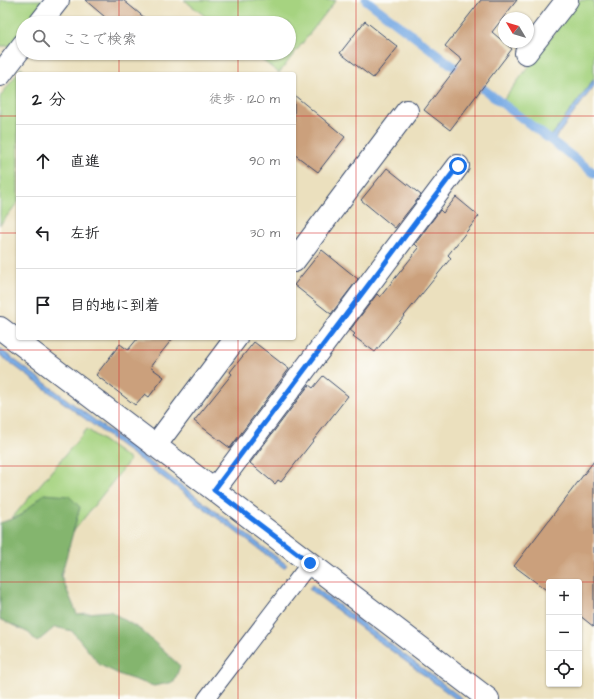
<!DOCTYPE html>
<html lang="ja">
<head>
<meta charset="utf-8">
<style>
  :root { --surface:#fff; --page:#f2f2f2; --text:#202124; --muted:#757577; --line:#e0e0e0 }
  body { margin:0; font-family:"Architects Daughter","Klee One",sans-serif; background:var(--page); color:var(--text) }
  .controls { position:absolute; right:12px; bottom:12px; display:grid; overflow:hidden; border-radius:4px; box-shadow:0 1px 3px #0004 }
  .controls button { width:36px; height:36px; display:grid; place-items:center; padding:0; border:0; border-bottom:1px solid var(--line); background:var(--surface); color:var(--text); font:20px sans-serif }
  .compass { position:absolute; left:498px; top:12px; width:36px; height:36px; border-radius:50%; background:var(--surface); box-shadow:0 1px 3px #0004; rotate:308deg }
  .stop { position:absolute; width:12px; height:12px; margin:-9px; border:3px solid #1a73e8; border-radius:50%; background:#fff }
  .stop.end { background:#1a73e8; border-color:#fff; box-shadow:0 1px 4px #0008 }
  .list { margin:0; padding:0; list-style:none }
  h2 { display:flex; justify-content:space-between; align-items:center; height:52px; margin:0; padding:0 16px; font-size:17px }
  h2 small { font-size:13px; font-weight:400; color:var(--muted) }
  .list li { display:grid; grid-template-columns:26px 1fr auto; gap:12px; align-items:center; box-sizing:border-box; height:72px; padding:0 16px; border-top:1px solid var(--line) }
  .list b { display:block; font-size:15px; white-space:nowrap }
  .list em { font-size:13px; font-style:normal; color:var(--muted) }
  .icon { flex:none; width:22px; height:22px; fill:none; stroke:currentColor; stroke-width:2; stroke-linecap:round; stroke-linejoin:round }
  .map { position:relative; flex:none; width:594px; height:699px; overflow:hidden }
  .search { position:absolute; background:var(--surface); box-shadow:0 1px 3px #0004; left:16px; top:16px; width:280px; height:44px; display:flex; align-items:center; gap:10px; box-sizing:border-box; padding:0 14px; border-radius:22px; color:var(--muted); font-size:15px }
  .panel { position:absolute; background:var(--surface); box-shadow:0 1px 3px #0004; left:16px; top:72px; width:280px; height:268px; border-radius:4px }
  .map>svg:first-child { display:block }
  .green { fill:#a6d380; stroke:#60816f }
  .forest { fill:#84b56e; stroke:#507266 }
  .water { fill:#79abe4; stroke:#4a6da1 }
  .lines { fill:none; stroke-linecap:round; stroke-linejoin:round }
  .stream { stroke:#79abe4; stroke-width:9 }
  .building { fill:#cba07c }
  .lane-casing { stroke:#3a4a6c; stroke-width:18 }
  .street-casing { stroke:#3a4a6c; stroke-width:24 }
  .lane { stroke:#fff; stroke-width:16 }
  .street { stroke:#fff; stroke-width:22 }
  .route { stroke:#1a73e8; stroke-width:5 }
  .grid { fill:none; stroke:#d62828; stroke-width:1; stroke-opacity:0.55 }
</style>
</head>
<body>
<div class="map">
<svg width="594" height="699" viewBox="0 0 594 699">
  <rect width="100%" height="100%" fill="#fdfcf7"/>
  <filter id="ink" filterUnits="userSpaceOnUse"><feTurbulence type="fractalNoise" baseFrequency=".025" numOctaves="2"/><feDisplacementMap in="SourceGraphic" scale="8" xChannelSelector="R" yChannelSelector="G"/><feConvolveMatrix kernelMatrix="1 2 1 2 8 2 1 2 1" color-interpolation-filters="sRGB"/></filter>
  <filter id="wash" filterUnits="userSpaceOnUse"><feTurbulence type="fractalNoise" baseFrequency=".012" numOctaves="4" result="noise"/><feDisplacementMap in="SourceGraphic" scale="16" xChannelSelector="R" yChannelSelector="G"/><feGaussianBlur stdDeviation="0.9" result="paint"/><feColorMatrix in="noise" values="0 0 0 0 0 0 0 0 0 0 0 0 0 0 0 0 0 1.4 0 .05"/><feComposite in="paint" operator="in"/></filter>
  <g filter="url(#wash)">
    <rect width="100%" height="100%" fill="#ebe0be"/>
    <path class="green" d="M0,0H46L29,23H23V31L12,46H0Z
      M184,0H336L279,73L253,53H289V23H214Z
      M579,0H594V79L550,138L502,102Z
      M21,68L30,74H18V202L0,225V97Z
      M87,429L130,460L73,532L80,507L44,494L20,516L12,518Z"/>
    <path class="forest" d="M44,494L69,496L80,507L61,576L77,614L110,611L141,630L180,666L174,682L154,686L123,676L100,665L72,631L55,627L37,642L29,633L0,619V523L20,516Z"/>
    <path class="water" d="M594,79V86L553,141L550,138Z
      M0,349L287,565L284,568L0,355Z
      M312,585L463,699H456L309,589Z"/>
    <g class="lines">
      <path class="stream" d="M366,0L594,173"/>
    </g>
    <g id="blocks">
      <path class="building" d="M85,0H123L151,23H112Z
        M481,0H517L492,32L512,49L450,130L424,110L462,60L445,46Z
        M365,21L398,47L373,78L340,53Z
        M294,95L345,137L318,172L294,154Z
        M387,168L421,195L395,228L361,200Z
        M456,197L479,216L448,255L451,258L375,352L353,336L355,334L350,330L377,294L380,297L419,248L415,244L440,210L443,213Z
        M322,250L358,279L331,314L294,285Z
        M138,338H173L150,367L164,377L149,397L145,394L135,405L96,375L120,344L128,350Z
        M254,342L289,369L230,448L194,421L232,374L230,372Z
        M323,376L348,396L281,482L278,480L275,484L250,463L309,385L313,388Z
        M594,461V627L579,615V582H549V592L514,566Z"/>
    </g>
  </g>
  <g filter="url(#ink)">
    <use href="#blocks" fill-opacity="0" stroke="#3a4a6c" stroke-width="1"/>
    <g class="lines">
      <g class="lane-casing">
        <path id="lane" d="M206,699L310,563"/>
      </g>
      <g class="street-casing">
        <path id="street" d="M40,23L58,0
          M526,53L567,0
          M0,75L23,45
          M294,261L407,111
          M0,328L214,490L488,699
          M155,446L236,338
          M214,490L458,166"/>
      </g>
      <use href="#lane" class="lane"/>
      <use href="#street" class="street"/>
    </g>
  </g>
  <g class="lines" filter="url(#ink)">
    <path class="route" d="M310,563L214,490L458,166"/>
  </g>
  <path class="grid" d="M119,0V23M238,0V23M356,0V699M475,0V699M119,53V74M238,53V74M0,116H18M294,116H594M0,233H18M294,233H594M119,338V699M238,338V699M0,350H594M0,466H594M0,582H549M579,582H594"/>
</svg>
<div class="controls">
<button>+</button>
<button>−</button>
<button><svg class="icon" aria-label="locate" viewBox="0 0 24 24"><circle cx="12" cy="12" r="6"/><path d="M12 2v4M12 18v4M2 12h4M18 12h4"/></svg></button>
</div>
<svg class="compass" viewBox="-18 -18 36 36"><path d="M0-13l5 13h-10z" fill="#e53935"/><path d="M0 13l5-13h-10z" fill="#757577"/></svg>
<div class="stop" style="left:458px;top:166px"></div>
<div class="stop end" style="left:310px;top:563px"></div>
<div class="search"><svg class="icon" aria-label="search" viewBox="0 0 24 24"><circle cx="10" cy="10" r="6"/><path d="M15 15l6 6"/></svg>ここで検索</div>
<section class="panel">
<h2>2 分<small>徒歩 · 120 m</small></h2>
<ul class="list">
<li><svg class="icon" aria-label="ahead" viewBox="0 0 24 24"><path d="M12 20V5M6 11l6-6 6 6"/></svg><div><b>直進</b></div><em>90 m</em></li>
<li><svg class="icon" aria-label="left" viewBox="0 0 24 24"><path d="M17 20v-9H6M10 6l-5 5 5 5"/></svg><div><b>左折</b></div><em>30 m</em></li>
<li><svg class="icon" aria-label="arrive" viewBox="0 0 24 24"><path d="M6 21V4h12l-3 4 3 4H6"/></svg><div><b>目的地に到着</b></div></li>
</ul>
</section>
</div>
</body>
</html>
